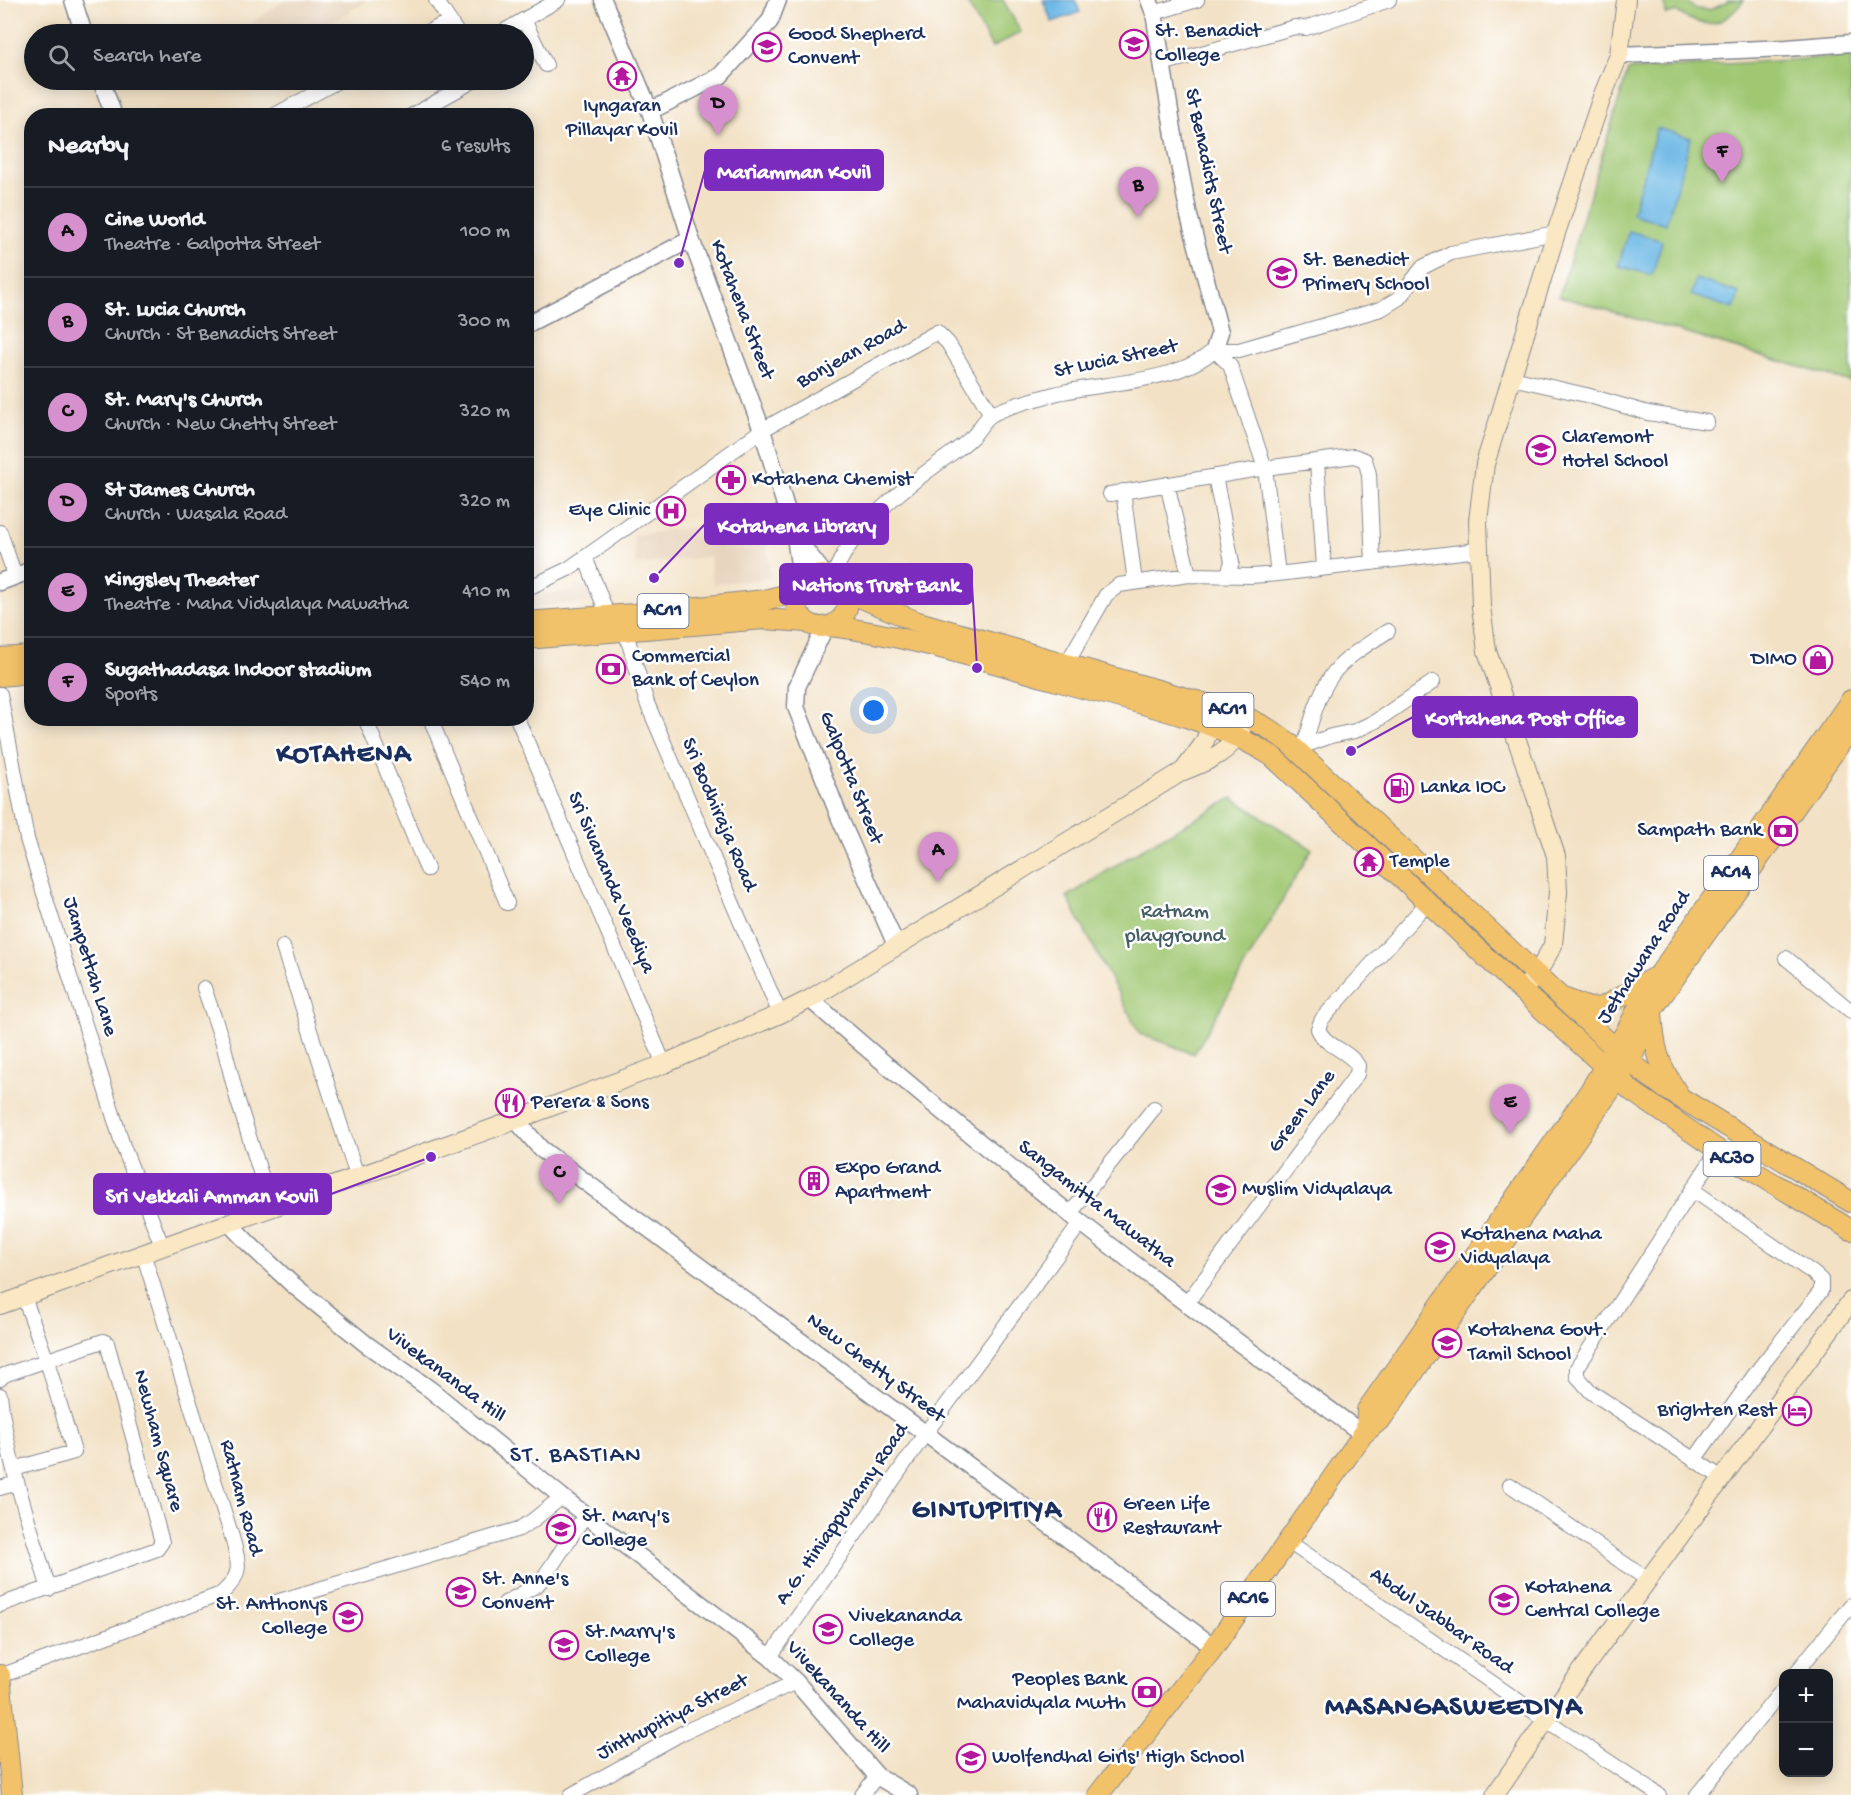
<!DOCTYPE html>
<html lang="en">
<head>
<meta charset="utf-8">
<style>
  :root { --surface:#171b24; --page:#20242c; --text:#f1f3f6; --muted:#9ea1a6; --line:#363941; --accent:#d690ce }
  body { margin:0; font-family:"Gochi Hand",sans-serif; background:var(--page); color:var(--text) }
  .controls { position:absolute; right:18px; bottom:18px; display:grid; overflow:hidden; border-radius:12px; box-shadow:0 3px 15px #0003 }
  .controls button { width:54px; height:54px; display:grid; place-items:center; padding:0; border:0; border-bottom:2px solid var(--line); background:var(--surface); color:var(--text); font:30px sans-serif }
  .you { position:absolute; left:874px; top:711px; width:21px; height:21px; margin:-15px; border:4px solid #fff; border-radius:50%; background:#1a73e8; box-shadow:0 0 0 9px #1a73e833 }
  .badge { display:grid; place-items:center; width:39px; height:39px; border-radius:50%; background:var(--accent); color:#111; font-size:20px; font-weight:700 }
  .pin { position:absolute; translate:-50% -50px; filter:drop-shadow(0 2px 3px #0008) }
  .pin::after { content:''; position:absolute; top:32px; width:21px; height:18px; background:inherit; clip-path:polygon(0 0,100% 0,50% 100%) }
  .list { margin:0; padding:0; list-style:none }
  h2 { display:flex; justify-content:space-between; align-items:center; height:78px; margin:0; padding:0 24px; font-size:26px }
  h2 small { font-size:20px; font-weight:400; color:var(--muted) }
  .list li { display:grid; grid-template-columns:39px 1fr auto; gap:18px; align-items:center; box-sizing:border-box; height:90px; padding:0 24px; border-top:2px solid var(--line) }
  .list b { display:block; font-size:22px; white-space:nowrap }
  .list p { margin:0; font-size:20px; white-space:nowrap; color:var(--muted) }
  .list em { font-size:20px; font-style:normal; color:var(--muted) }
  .icon { flex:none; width:33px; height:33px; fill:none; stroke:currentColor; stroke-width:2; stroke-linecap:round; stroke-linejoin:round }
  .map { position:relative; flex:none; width:1851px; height:1795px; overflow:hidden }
  .search { position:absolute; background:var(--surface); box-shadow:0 3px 15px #0003; left:24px; top:24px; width:510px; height:66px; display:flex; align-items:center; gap:15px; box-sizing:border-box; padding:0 21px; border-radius:33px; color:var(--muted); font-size:22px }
  .panel { position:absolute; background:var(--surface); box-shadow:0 3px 15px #0003; left:24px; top:108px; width:510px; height:618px; border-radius:24px }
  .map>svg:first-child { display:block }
  .built { fill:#e5d0b7 }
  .green { fill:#a0c873; stroke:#5e7c68; stroke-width:1.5 }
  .water { fill:#6cb8e5; stroke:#4474a2; stroke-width:1.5 }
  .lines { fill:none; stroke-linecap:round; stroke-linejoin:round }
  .minor-casing { stroke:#868891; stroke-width:16 }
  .tertiary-casing { stroke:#868891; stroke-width:19 }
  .secondary-casing { stroke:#868891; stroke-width:20 }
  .primary-casing { stroke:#868891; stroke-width:22 }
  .minor { stroke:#fff; stroke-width:14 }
  .tertiary { stroke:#fff; stroke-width:16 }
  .secondary { stroke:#fae7c3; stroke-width:18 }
  .primary { stroke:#f2c26a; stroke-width:20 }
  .labels { text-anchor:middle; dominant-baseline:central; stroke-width:5; stroke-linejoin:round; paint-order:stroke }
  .shield { fill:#fff; stroke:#5f6d8e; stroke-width:1.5 }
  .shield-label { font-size:20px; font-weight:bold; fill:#1b2f5e }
  .poi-label { font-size:21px; fill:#1b2f5e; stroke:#fff; text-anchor:start }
  .street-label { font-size:21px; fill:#1b2f5e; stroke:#fff }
  .park-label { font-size:21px; fill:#435d64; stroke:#fff }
  .quarter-label { font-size:24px; letter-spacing:1.5px; fill:#1b2f5e; stroke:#fff }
  .district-label { font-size:27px; font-weight:bold; letter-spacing:1.5px; fill:#1b2f5e; stroke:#fff }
  .leader { fill:none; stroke:#7b2cbf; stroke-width:2 }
  .callout-dot { fill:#7b2cbf; stroke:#fff; stroke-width:2 }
  .callout { fill:#7b2cbf; stroke:#7b2cbf; stroke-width:2 }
  .callout-label { font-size:22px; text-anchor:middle; font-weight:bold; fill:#fff }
</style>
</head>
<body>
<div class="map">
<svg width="1851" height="1795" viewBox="0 0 1851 1795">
  <rect width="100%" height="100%" fill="#fff"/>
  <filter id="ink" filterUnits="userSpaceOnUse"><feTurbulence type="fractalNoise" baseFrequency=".0167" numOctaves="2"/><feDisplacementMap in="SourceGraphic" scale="12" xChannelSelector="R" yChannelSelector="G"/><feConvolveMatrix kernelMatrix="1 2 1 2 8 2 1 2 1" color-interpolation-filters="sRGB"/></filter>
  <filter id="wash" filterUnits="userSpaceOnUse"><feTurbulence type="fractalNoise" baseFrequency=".008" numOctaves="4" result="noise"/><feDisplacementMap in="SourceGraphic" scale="24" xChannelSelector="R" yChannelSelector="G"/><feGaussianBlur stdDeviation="1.35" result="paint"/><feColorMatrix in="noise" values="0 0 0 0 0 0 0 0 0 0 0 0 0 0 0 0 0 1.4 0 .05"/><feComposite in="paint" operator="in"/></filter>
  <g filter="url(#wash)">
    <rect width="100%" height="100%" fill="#f2e1c4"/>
    <path class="built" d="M285,0H368L314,34H249L245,27Z
      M763,519L771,578L713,584L710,556L636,565L633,535Z
      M574,585H592V602L527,607V595L574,591Z"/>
    <path class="green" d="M966,0H1003L1021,32L992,48Z
      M1665,0H1684L1696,9L1710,10L1726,3L1728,0H1744C1723,27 1706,31 1677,12L1666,15Z
      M1851,56V382L1559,296L1628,70Z
      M1232,798L1312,849L1194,1054L1140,1034L1067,897L1135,853Z"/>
    <path class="water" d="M1043,0H1075L1080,12L1052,22Z
      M1657,128L1691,138L1666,224L1632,214Z
      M1629,231L1662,241L1652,275L1618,266Z
      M1696,279L1739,293L1734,309L1691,295Z"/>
  </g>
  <g filter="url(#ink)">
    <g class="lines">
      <g class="minor-casing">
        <path id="minor" d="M436,0L458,34
          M1154,13L1197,0
          M524,20L546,65
          M424,34L450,21
          M499,34L558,0
          M1162,64L1295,27L1306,28L1389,0
          M273,116L340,80
          M411,116L475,80
          M1214,350L1230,365L1265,468L1278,574
          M1512,378L1586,395L1648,413L1707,422
          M1317,461L1324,568
          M1215,476L1232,562L1228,574
          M1167,484L1189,575
          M1123,491L1135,582
          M1110,494L1265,468L1354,456L1365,460L1369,474L1373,563
          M0,532L15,576
          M585,557L608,616
          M833,577C850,530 896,494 936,465C947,456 961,448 972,437C979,431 984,418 993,414C1005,407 1039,398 1054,394C1102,382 1176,384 1214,350H1239L1381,309L1399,298L1423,267L1451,253L1556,233
          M526,589L568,569L601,546L762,430L937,332L948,343L991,414
          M625,630L647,703L780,1014
          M1067,663L1106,595L1119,585L1189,575L1251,576L1278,574L1478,550
          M0,694L27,839L123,1146L162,1246
          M365,718L427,869
          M430,718L507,903
          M517,718L664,1064
          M1304,746C1312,720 1318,692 1335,671C1349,655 1370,643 1388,631
          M1296,749L1331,736L1355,731L1376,721L1433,682
          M283,947L358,1179
          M1786,958L1851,1011
          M204,988L223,1043L237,1098L271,1207
          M1718,1150L1577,1368V1376L1591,1392L1722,1478
          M1693,1190L1813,1273L1821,1280V1291L1761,1366L1694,1460
          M1069,1215L1154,1108
          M1186,1304L1357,1074L1358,1066C1349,1050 1325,1047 1318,1029L1322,1019L1427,903
          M0,1379L4,1375L103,1341L107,1343L162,1542L157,1549L0,1605
          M0,1395C7,1461 30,1525 49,1589
          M14,1469L74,1452L47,1361L24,1297
          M1510,1485L1648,1580
          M0,1488L17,1483
          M1289,1542L1546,1720L1659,1795
          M276,1602L519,1529L532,1521L562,1497
          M505,1603L537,1585L544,1577L586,1514
          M770,1657L925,1434L1080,1224
          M1795,1674L1851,1605
          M0,1676L221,1594C244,1574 239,1564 232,1537L143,1253
          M571,1795L684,1732L796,1682
          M862,1795L877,1776
          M1697,1795L1784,1688"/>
      </g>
      <g class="tertiary-casing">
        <path id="tertiary" d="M73,0L84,34
          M603,0L650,111L691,239L762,430L795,537L802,584
          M1149,0L1154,13L1177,154L1189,216L1220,332L1214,350
          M1619,55L1787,48L1851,43
          M101,80L114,116
          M650,111L720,76L770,21L778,0
          M526,325L691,239
          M796,538L825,575
          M0,582L32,570
          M825,627L797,687L796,707L841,821L896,945
          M810,999C986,1154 1173,1296 1363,1434
          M516,1120L541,1149L1214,1647
          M229,1223L248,1243L292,1284L366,1344L431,1390L562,1497L770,1657L796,1682L877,1776L909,1795"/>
      </g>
      <g class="secondary-casing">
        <path id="secondary" d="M1184,770L1204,743L1216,713
          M1522,991L1537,974L1553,945L1558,892L1556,856L1487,651L1481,607L1478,521L1485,464L1556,233L1602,97L1619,55L1626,0
          M0,1305L516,1120L664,1064L780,1014L810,999L1183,771C1202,764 1224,755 1236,738C1241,732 1243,723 1247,716
          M1495,1795L1546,1720L1851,1301"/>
      </g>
      <g class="primary-casing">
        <path id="primary" d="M796 601a26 26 0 1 1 52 0a26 26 0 1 1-52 0Z
          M840,582L864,599L915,621L1218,707C1245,715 1266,725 1288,742L1630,1062L1666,1089L1851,1202
          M526,622L634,614L764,600L798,592
          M830,626C907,635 982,660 1057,681C1128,701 1208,716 1272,756L1522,991L1633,1092L1718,1150L1851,1230
          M526,639L764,619L806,622
          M0,658L32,656
          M0,676L32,673
          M1566,999L1589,1008L1603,1007L1653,978
          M1652,1012C1654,1049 1658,1063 1678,1094
          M1366,1430L1367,1410L1589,1092L1627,1030L1644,996L1851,700
          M0,1675L12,1795
          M1098,1795L1214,1647L1363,1434L1382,1418L1630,1062L1652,1010L1851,728"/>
      </g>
      <use href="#minor" class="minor"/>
      <use href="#tertiary" class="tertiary"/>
      <use href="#secondary" class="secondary"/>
      <use href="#primary" class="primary"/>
    </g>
  </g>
  <defs>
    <g id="school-ring" transform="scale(1.5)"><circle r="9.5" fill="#fff" stroke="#b5179e" stroke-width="1.5"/><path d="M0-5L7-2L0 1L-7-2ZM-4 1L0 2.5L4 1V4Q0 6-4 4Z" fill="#b5179e"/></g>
    <g id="temple-ring" transform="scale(1.5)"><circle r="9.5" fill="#fff" stroke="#b5179e" stroke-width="1.5"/><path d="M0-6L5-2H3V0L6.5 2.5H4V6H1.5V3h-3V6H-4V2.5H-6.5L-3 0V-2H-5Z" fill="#b5179e"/></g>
    <g id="pharmacy-ring" transform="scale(1.5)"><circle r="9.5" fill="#fff" stroke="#b5179e" stroke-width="1.5"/><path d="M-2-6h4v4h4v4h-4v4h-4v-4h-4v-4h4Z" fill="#b5179e"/></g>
    <g id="hospital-ring" transform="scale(1.5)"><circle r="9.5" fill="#fff" stroke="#b5179e" stroke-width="1.5"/><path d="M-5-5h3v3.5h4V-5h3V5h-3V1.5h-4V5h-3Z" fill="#b5179e"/></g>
    <g id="shop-ring" transform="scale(1.5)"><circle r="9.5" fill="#fff" stroke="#b5179e" stroke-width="1.5"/><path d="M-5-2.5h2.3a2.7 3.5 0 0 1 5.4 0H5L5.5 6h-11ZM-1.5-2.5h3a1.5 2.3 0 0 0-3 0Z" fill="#b5179e"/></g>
    <g id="bank-ring" transform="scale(1.5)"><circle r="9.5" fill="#fff" stroke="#b5179e" stroke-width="1.5"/><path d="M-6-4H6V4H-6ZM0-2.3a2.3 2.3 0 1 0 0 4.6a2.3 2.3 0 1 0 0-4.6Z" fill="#b5179e"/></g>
    <g id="fuel-ring" transform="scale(1.5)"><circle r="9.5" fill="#fff" stroke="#b5179e" stroke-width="1.5"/><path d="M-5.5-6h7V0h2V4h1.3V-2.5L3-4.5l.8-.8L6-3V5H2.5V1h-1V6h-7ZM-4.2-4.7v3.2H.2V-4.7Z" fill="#b5179e"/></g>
    <g id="restaurant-ring" transform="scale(1.5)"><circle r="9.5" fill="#fff" stroke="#b5179e" stroke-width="1.5"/><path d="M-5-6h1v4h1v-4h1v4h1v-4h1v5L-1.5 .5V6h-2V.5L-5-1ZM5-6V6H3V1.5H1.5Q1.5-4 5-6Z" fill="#b5179e"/></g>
    <g id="building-ring" transform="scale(1.5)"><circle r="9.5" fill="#fff" stroke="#b5179e" stroke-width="1.5"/><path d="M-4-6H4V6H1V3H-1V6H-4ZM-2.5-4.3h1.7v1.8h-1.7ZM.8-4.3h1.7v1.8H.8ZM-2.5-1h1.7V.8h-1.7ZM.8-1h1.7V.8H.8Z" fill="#b5179e"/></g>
    <g id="hotel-ring" transform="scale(1.5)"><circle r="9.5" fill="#fff" stroke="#b5179e" stroke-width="1.5"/><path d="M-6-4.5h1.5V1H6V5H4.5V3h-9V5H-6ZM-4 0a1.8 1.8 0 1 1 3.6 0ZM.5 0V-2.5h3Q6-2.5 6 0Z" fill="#b5179e"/></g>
  </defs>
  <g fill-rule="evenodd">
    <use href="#school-ring" x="1134" y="44"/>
    <use href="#school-ring" x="767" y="47"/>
    <use href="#temple-ring" x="622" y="76"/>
    <use href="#school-ring" x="1282" y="273"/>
    <use href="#school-ring" x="1541" y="450"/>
    <use href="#pharmacy-ring" x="731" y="480"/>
    <use href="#hospital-ring" x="671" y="511"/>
    <use href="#shop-ring" x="1818" y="660"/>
    <use href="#bank-ring" x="611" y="669"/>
    <use href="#fuel-ring" x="1399" y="788"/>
    <use href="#bank-ring" x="1783" y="831"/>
    <use href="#temple-ring" x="1369" y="862"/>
    <use href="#restaurant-ring" x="510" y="1103"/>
    <use href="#building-ring" x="814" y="1181"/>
    <use href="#school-ring" x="1221" y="1190"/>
    <use href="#school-ring" x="1440" y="1247"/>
    <use href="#school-ring" x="1447" y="1343"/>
    <use href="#hotel-ring" x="1797" y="1411"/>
    <use href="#restaurant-ring" x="1102" y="1517"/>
    <use href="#school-ring" x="561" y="1529"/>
    <use href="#school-ring" x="461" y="1592"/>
    <use href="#school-ring" x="1504" y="1600"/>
    <use href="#school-ring" x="348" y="1617"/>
    <use href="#school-ring" x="828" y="1629"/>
    <use href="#school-ring" x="564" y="1645"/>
    <use href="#bank-ring" x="1147" y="1692"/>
    <use href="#school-ring" x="971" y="1758"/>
  </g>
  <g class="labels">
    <g class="shield">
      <rect x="637.5" y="594" width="51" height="34" rx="4.5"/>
      <rect x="1202.5" y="693" width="51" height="34" rx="4.5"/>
      <rect x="1704" y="856" width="54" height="34" rx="4.5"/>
      <rect x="1703.5" y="1142" width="57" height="34" rx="4.5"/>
      <rect x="1221" y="1582" width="54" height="34" rx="4.5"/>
    </g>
    <g class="shield-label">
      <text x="663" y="611">AC11</text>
      <text x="1228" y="710">AC11</text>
      <text x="1731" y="873">AC14</text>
      <text x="1732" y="1159">AC30</text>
      <text x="1248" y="1599">AC16</text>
    </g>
    <g class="poi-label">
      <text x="1155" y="32">St. Benadict<tspan x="1155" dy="24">College</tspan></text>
      <text x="788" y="35">Good Shepherd<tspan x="788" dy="24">Convent</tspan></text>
      <text x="622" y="107" text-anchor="middle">Iyngaran<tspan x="622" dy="24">Pillayar Kovil</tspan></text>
      <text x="1303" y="261">St. Benedict<tspan x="1303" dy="24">Primery School</tspan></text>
      <text x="1562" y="438">Claremont<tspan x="1562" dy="24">Hotel School</tspan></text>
      <text x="752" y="480">Kotahena Chemist</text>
      <text x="650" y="511" text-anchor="end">Eye Clinic</text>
      <text x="632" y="657">Commercial<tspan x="632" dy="24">Bank of Ceylon</tspan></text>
      <text x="1797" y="660" text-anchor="end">DIMO</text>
      <text x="1420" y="788">Lanka IOC</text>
      <text x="1762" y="831" text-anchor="end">Sampath Bank</text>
      <text x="1390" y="862">Temple</text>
      <text x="531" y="1103">Perera &amp; Sons</text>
      <text x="835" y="1169">Expo Grand<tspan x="835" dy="24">Apartment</tspan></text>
      <text x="1242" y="1190">Muslim Vidyalaya</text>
      <text x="1461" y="1235">Kotahena Maha<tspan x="1461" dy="24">Vidyalaya</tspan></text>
      <text x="1468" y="1331">Kotahena Govt.<tspan x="1468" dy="24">Tamil School</tspan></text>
      <text x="1776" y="1411" text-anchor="end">Brighten Rest</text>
      <text x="1123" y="1505">Green Life<tspan x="1123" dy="24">Restaurant</tspan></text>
      <text x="582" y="1517">St. Mary's<tspan x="582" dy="24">College</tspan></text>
      <text x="482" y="1580">St. Anne's<tspan x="482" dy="24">Convent</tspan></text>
      <text x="1525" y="1588">Kotahena<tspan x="1525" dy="24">Central College</tspan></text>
      <text x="327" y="1605" text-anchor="end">St. Anthonys<tspan x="327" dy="24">College</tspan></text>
      <text x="849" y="1617">Vivekananda<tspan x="849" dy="24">College</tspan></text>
      <text x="585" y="1633">St.Marry's<tspan x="585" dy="24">College</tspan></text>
      <text x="1126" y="1680" text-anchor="end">Peoples Bank<tspan x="1126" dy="24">Mahavidyala Mwth</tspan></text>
      <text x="992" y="1758">Wolfendhal Girls' High School</text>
    </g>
    <g class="street-label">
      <text transform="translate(1207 171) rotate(78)">St Benadicts Street</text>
      <text transform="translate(741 310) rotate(69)">Kotahena Street</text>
      <text transform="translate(852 355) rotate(-29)">Bonjean Road</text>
      <text transform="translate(1116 360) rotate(-12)">St Lucia Street</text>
      <text transform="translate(850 778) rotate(68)">Galpotta Street</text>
      <text transform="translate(718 815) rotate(67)">Sri Bodhiraja Road</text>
      <text transform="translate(610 883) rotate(67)">Sri Sivananda Veediya</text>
      <text transform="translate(1645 958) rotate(-57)">Jethawana Road</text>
      <text transform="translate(89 967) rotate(73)">Jampettah Lane</text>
      <text transform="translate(1303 1112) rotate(-53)">Green Lane</text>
      <text transform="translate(1096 1205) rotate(38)">Sangamitta Mawatha</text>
      <text transform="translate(875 1369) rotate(37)">New Chetty Street</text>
      <text transform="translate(445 1376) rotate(37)">Vivekananda Hill</text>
      <text transform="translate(157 1441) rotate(75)">Newham Square</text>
      <text transform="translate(240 1498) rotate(75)">Ratnam Road</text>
      <text transform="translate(843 1515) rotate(-55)">A.G. Hiniappuhamy Road</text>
      <text transform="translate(1441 1622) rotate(35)">Abdul Jabbar Road</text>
      <text transform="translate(837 1698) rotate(48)">Vivekananda Hill</text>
      <text transform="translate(673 1718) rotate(-27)">Jinthupitiya Street</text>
    </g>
    <g class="park-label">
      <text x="1175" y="913">Ratnam<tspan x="1175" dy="24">playground</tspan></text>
    </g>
    <g class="quarter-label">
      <text x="576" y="1456">ST. BASTIAN</text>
    </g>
    <g class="district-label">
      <text x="344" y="756">KOTAHENA</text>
      <text x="987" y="1512">GINTUPITIYA</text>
      <text x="1454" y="1709">MASANGASWEEDIYA</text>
    </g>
  </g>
  <path class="leader" d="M679 263L705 170M654 578L705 524M977 668L972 584M1351 751L1413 717M431 1157L331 1194"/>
  <g class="callout-dot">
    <circle cx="679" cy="263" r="6"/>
    <circle cx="654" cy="578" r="6"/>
    <circle cx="977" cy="668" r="6"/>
    <circle cx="1351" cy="751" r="6"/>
    <circle cx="431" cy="1157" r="6"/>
  </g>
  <g class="callout">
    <rect x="705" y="150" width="178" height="40" rx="6"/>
    <rect x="705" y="504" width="183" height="40" rx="6"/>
    <rect x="780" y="564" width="192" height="40" rx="6"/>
    <rect x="1413" y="697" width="224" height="40" rx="6"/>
    <rect x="94" y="1174" width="237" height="40" rx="6"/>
  </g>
  <g class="callout-label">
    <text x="794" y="178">Mariamman Kovil</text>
    <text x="797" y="532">Kotahena Library</text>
    <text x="876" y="591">Nations Trust Bank</text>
    <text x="1525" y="724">Kortahena Post Office</text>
    <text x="212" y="1202">Sri Vekkali Amman Kovil</text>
  </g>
</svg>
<div class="controls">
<button>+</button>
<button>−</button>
</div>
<div class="you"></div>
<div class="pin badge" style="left:938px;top:882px">A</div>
<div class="pin badge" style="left:1138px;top:217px">B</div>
<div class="pin badge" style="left:559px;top:1204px">C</div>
<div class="pin badge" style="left:718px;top:135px">D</div>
<div class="pin badge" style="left:1510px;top:1134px">E</div>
<div class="pin badge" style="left:1722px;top:183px">F</div>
<div class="search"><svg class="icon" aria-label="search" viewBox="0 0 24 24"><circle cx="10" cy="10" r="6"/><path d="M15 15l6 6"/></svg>Search here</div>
<section class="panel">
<h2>Nearby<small>6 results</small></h2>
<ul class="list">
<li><span class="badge">A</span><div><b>Cine World</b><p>Theatre · Galpotta Street</p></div><em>100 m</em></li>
<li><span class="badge">B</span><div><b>St. Lucia Church</b><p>Church · St Benadicts Street</p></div><em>300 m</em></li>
<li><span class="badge">C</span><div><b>St. Mary's Church</b><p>Church · New Chetty Street</p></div><em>320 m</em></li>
<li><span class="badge">D</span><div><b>St James Church</b><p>Church · Wasala Road</p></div><em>320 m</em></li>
<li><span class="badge">E</span><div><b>Kingsley Theater</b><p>Theatre · Maha Vidyalaya Mawatha</p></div><em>410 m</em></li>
<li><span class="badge">F</span><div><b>Sugathadasa Indoor stadium</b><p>Sports</p></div><em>540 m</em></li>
</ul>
</section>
</div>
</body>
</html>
